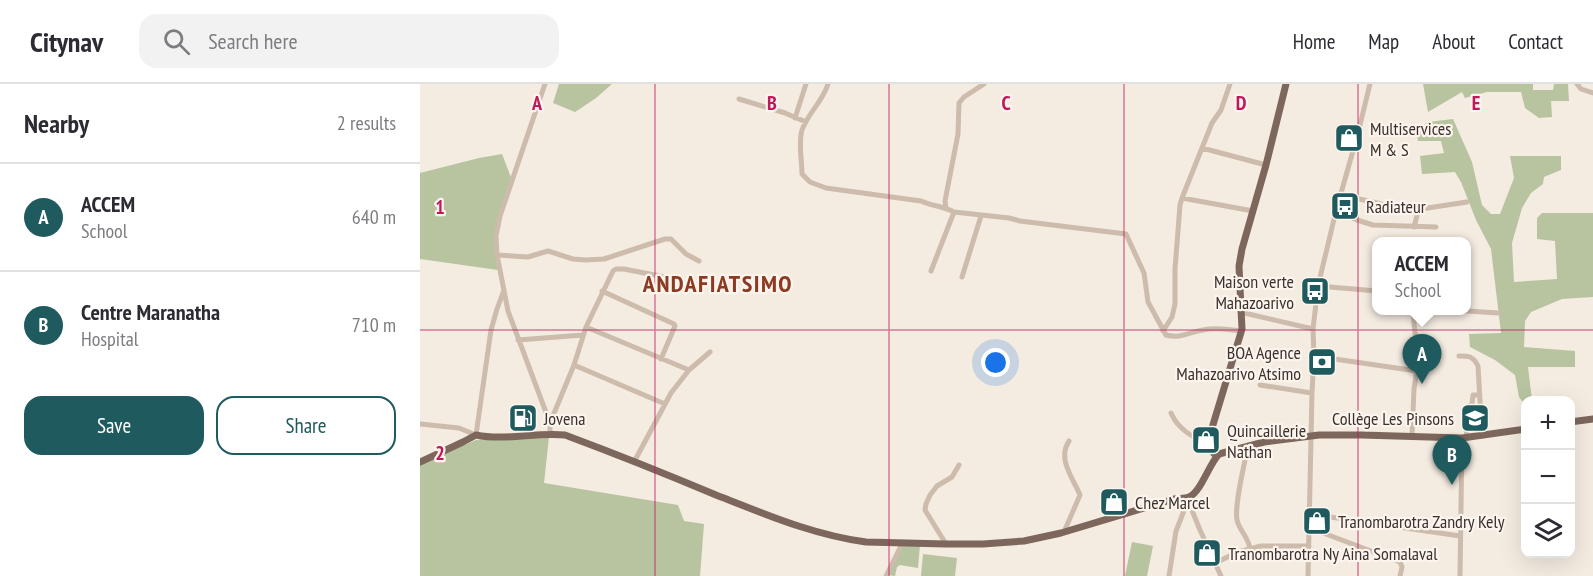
<!DOCTYPE html>
<html lang="en">
<head>
<meta charset="utf-8">
<style>
  :root { --surface:#fff; --page:#f2f2f3; --text:#2b2b33; --muted:#7c7c81; --line:#e1e1e2; --accent:#1f5a5e }
  body { margin:0; font-family:"PT Sans Narrow",sans-serif; background:var(--page); color:var(--text) }
  .controls { position:absolute; right:18px; bottom:18px; display:grid; overflow:hidden; border-radius:12px; box-shadow:0 6px 24px #0002 }
  .controls button { width:54px; height:54px; display:grid; place-items:center; padding:0; border:0; border-bottom:2px solid var(--line); background:var(--surface); color:var(--text); font:30px sans-serif }
  .you { position:absolute; left:576px; top:279px; width:21px; height:21px; margin:-15px; border:4px solid #fff; border-radius:50%; background:#1a73e8; box-shadow:0 0 0 9px #1a73e833 }
  .badge { display:grid; place-items:center; width:39px; height:39px; border-radius:50%; background:var(--accent); color:#fff; font-size:20px; font-weight:700 }
  .pin { position:absolute; translate:-50% -50px; filter:drop-shadow(0 2px 3px #0008) }
  .pin::after { content:''; position:absolute; top:32px; width:21px; height:18px; background:inherit; clip-path:polygon(0 0,100% 0,50% 100%) }
  .popup { position:absolute; left:952px; top:153px; width:99px; height:78px; box-sizing:border-box; display:grid; place-content:center; border-radius:12px; background:var(--surface); filter:drop-shadow(0 2px 4px #0005); font-size:20px; white-space:nowrap; color:var(--muted) }
  .popup b { font-size:22px; color:var(--text) }
  .popup::after { content:''; position:absolute; left:50%; top:100%; margin-left:-12px; border:12px solid transparent; border-top-color:var(--surface) }
  .list { margin:0; padding:0; list-style:none }
  h2 { display:flex; justify-content:space-between; align-items:center; height:78px; margin:0; padding:0 24px; font-size:26px }
  h2 small { font-size:20px; font-weight:400; color:var(--muted) }
  .list li { display:grid; grid-template-columns:39px 1fr auto; gap:18px; align-items:center; box-sizing:border-box; height:108px; padding:0 24px; border-top:2px solid var(--line) }
  .list b { display:block; font-size:22px; white-space:nowrap }
  .list p { margin:0; font-size:20px; white-space:nowrap; color:var(--muted) }
  .list em { font-size:20px; font-style:normal; color:var(--muted) }
  .actions { display:flex; gap:12px; padding:18px 24px }
  .actions a { flex:1; padding:14px 0; border:2px solid var(--accent); border-radius:18px; text-align:center; font-size:21px; color:var(--accent) }
  .actions .main { background:var(--accent); color:#fff }
  .icon { flex:none; width:33px; height:33px; fill:none; stroke:currentColor; stroke-width:2; stroke-linecap:round; stroke-linejoin:round }
  .map { position:relative; flex:none; width:1173px; height:492px; overflow:hidden }
  header { display:flex; align-items:center; gap:36px; box-sizing:border-box; height:84px; padding:0 30px; background:var(--surface); border-bottom:2px solid var(--line) }
  header strong { font-size:28px }
  nav { display:flex; gap:33px; margin-inline-start:auto; font-size:21px }
  .search { width:420px; height:54px; background:var(--page); display:flex; align-items:center; gap:15px; box-sizing:border-box; padding:0 21px; border-radius:18px; color:var(--muted); font-size:22px }
  main { display:flex }
  aside { flex:1; background:var(--surface) }
  .map>svg:first-child { display:block }
  .green { fill:#b8c4a0 }
  .lines { fill:none; stroke-linecap:round; stroke-linejoin:round }
  .minor { stroke:#cdbbac; stroke-width:5 }
  .major { stroke:#7d675c; stroke-width:7 }
  .grid { fill:none; stroke:#c2185b; stroke-width:1.5; stroke-opacity:0.55 }
  .labels { text-anchor:middle; dominant-baseline:central; stroke-width:4.5; stroke-linejoin:round; paint-order:stroke }
  .poi-label { font-size:18px; fill:#3b302b; stroke:#fbf5ee; text-anchor:start }
  .district-label { font-size:24px; font-weight:bold; letter-spacing:1.5px; fill:#8c3b22; stroke:#fbf5ee }
  .grid-label { font-size:20px; text-anchor:middle; font-weight:bold; fill:#c2185b; stroke:#fbf5ee; stroke-width:4.5; stroke-linejoin:round; paint-order:stroke }
</style>
</head>
<body>
<header>
<strong>Citynav</strong>
<div class="search"><svg class="icon" aria-label="search" viewBox="0 0 24 24"><circle cx="10" cy="10" r="6"/><path d="M15 15l6 6"/></svg>Search here</div>
<nav><a>Home</a><a>Map</a><a>About</a><a>Contact</a></nav>
</header>
<main>
<aside>
<h2>Nearby<small>2 results</small></h2>
<ul class="list">
<li><span class="badge">A</span><div><b>ACCEM</b><p>School</p></div><em>640 m</em></li>
<li><span class="badge">B</span><div><b>Centre Maranatha</b><p>Hospital</p></div><em>710 m</em></li>
</ul>
<div class="actions"><a class="main">Save</a><a>Share</a></div>
</aside>
<div class="map">
<svg width="1173" height="492" viewBox="0 0 1173 492">
  <rect width="100%" height="100%" fill="#f4ebe1"/>
  <path class="green" d="M139,0H192L176,14L155,28L133,19Z
    M1003,0H1113V6H1133L1134,0H1148L1149,17H1131L1132,33L1119,34L1105,24L1101,8H1067L1045,14L1042,8L1008,28Z
    M1033,35L1052,78L1062,121L1071,130H1080L1094,94L1090,72H1141V86L1124,93L1123,100L1111,109L1102,124L1092,159L1094,198L1137,195L1135,157L1117,155V134L1122,129H1173V213L1142,215L1111,228L1105,237L1104,263L1155,267V283H1108L1112,316H1106L1105,321L1099,313L1095,291L1075,276L1050,263L1049,250L1081,249L1071,165L1056,136L1041,98L1035,88L1002,90L1000,72L1024,69L1021,57H998L996,46L1008,38Z
    M82,70L92,96L76,152L78,186L0,175V89L59,74Z
    M129,353L124,399L258,421L264,437L284,440L280,492H0V381L56,356Z
    M712,458L733,462L727,492H705Z
    M483,461H500L498,484L480,481L477,483L475,492L468,491Z
    M503,470L537,474L535,492H501Z"/>
  <g class="lines">
    <path class="minor" d="M125,0L80,132L76,152L77,171L88,227L130,339V350
      M408,0C403,17 388,29 382,46C378,59 382,76 382,90L390,98L406,104L501,117C512,122 523,122 534,128L589,134L600,137L706,150L724,189L728,218L746,251C761,255 769,248 783,246C796,243 809,246 821,247
      M1157,0L1161,5L1173,9
      M319,15L365,29L386,38
      M375,34L386,0
      M782,64L846,81
      M922,111L974,123L1001,125L1047,118
      M762,114L833,127
      M526,124L525,117L538,50L539,19L544,13L564,0
      M916,127L937,136L953,141L1016,143
      M994,143L999,124
      M77,171L108,173L128,167L153,175L166,176L184,175L245,155H251L266,170L279,177
      M511,187L534,128
      M542,193L561,132
      M898,202L957,207
      M182,207L254,240L255,242L241,275
      M1032,226L1078,229
      M820,228L893,245
      M166,243L269,286
      M743,247L752,233L755,220V185L760,121L762,114L792,39L801,26L810,0
      M98,256L163,251
      M894,272L997,287
      M1039,272C1049,272 1053,272 1058,282L1062,352
      M154,281L245,320
      M840,301L892,309
      M751,329C758,345 772,353 788,360
      M130,339L154,281L166,243L193,187L196,185H204L255,195
      M0,340L39,344L56,351L71,246L77,225L84,206
      M992,352L994,305L998,279L993,229L994,226
      M1047,353L1044,325L1052,320L1053,311H1060
      M828,361C825,379 814,420 817,436C819,446 829,454 830,465
      M214,378L251,309L269,286L290,268
      M767,414L780,446L801,492
      M890,430L1040,452
      M890,444L980,478L982,483L980,492
      M644,448L660,411C653,394 637,375 649,357
      M526,460L505,426L506,420L510,411L517,402L532,393L539,381
      M795,479L818,468L841,462H889
      M466,492L483,458
      M749,492L756,447L765,424L767,415
      M888,492L892,309L894,272L893,245L898,202L916,127L938,49L950,0
      M1040,492L1042,354"/>
    <path class="major" d="M1150,338L1173,335
      M796,372C786,361 789,357 792,344L822,245L819,182L822,165L846,81L866,0
      M0,378L43,358L56,351C85,357 116,348 145,351C196,370 246,390 296,411C345,430 393,451 446,458L526,460H563L604,457L641,449L754,415C759,414 765,415 769,413C781,408 789,380 799,370L844,358L899,351H942L1042,354L1106,345"/>
  </g>
  <path class="grid" d="M235,0V492M469,0V492M704,0V492M938,0V492M0,246H1173"/>
  <defs>
    <g id="shop-square" transform="scale(1.5)"><rect x="-9" y="-9" width="18" height="18" rx="4" fill="#1f5a5e" stroke="#fbf5ee"/><path d="M-5-2.5h2.3a2.7 3.5 0 0 1 5.4 0H5L5.5 6h-11ZM-1.5-2.5h3a1.5 2.3 0 0 0-3 0Z" fill="#fff"/></g>
    <g id="bus-square" transform="scale(1.5)"><rect x="-9" y="-9" width="18" height="18" rx="4" fill="#1f5a5e" stroke="#fbf5ee"/><path d="M-5-6H5V4H4V6H2V4H-2V6H-4V4H-5ZM-3.5-4V0h7V-4ZM-3.5 1.2v1.5H-2V1.2ZM2 1.2v1.5H3.5V1.2Z" fill="#fff"/></g>
    <g id="bank-square" transform="scale(1.5)"><rect x="-9" y="-9" width="18" height="18" rx="4" fill="#1f5a5e" stroke="#fbf5ee"/><path d="M-6-4H6V4H-6ZM0-2.3a2.3 2.3 0 1 0 0 4.6a2.3 2.3 0 1 0 0-4.6Z" fill="#fff"/></g>
    <g id="fuel-square" transform="scale(1.5)"><rect x="-9" y="-9" width="18" height="18" rx="4" fill="#1f5a5e" stroke="#fbf5ee"/><path d="M-5.5-6h7V0h2V4h1.3V-2.5L3-4.5l.8-.8L6-3V5H2.5V1h-1V6h-7ZM-4.2-4.7v3.2H.2V-4.7Z" fill="#fff"/></g>
    <g id="school-square" transform="scale(1.5)"><rect x="-9" y="-9" width="18" height="18" rx="4" fill="#1f5a5e" stroke="#fbf5ee"/><path d="M0-5L7-2L0 1L-7-2ZM-4 1L0 2.5L4 1V4Q0 6-4 4Z" fill="#fff"/></g>
  </defs>
  <g fill-rule="evenodd">
    <use href="#shop-square" x="929" y="54"/>
    <use href="#bus-square" x="925" y="122"/>
    <use href="#bus-square" x="895" y="207"/>
    <use href="#bank-square" x="902" y="278"/>
    <use href="#fuel-square" x="103" y="334"/>
    <use href="#school-square" x="1055" y="334"/>
    <use href="#shop-square" x="786" y="356"/>
    <use href="#shop-square" x="694" y="418"/>
    <use href="#shop-square" x="897" y="437"/>
    <use href="#shop-square" x="787" y="469"/>
  </g>
  <g class="labels">
    <g class="poi-label">
      <text x="950" y="44">Multiservices<tspan x="950" dy="21">M &amp; S</tspan></text>
      <text x="946" y="122">Radiateur</text>
      <text x="874" y="197" text-anchor="end">Maison verte<tspan x="874" dy="21">Mahazoarivo</tspan></text>
      <text x="881" y="268" text-anchor="end">BOA Agence<tspan x="881" dy="21">Mahazoarivo Atsimo</tspan></text>
      <text x="124" y="334">Jovena</text>
      <text x="1034" y="334" text-anchor="end">Collège Les Pinsons</text>
      <text x="807" y="346">Quincaillerie<tspan x="807" dy="21">Nathan</tspan></text>
      <text x="715" y="418">Chez Marcel</text>
      <text x="918" y="437">Tranombarotra Zandry Kely</text>
      <text x="808" y="469">Tranombarotra Ny Aina Somalaval</text>
    </g>
    <g class="district-label">
      <text x="298" y="199">ANDAFIATSIMO</text>
    </g>
  </g>
  <g class="grid-label">
    <text x="117" y="26">A</text>
    <text x="352" y="26">B</text>
    <text x="586" y="26">C</text>
    <text x="821" y="26">D</text>
    <text x="1056" y="26">E</text>
    <text x="20" y="130">1</text>
    <text x="20" y="376">2</text>
  </g>
</svg>
<div class="controls">
<button>+</button>
<button>−</button>
<button><svg class="icon" aria-label="layers" viewBox="0 0 24 24"><path d="M12 4l9 5-9 5-9-5zM3 14l9 5 9-5"/></svg></button>
</div>
<div class="you"></div>
<div class="pin badge" style="left:1002px;top:300px">A</div>
<div class="popup"><b>ACCEM</b>School</div>
<div class="pin badge" style="left:1032px;top:401px">B</div>
</div>
</main>
</body>
</html>
